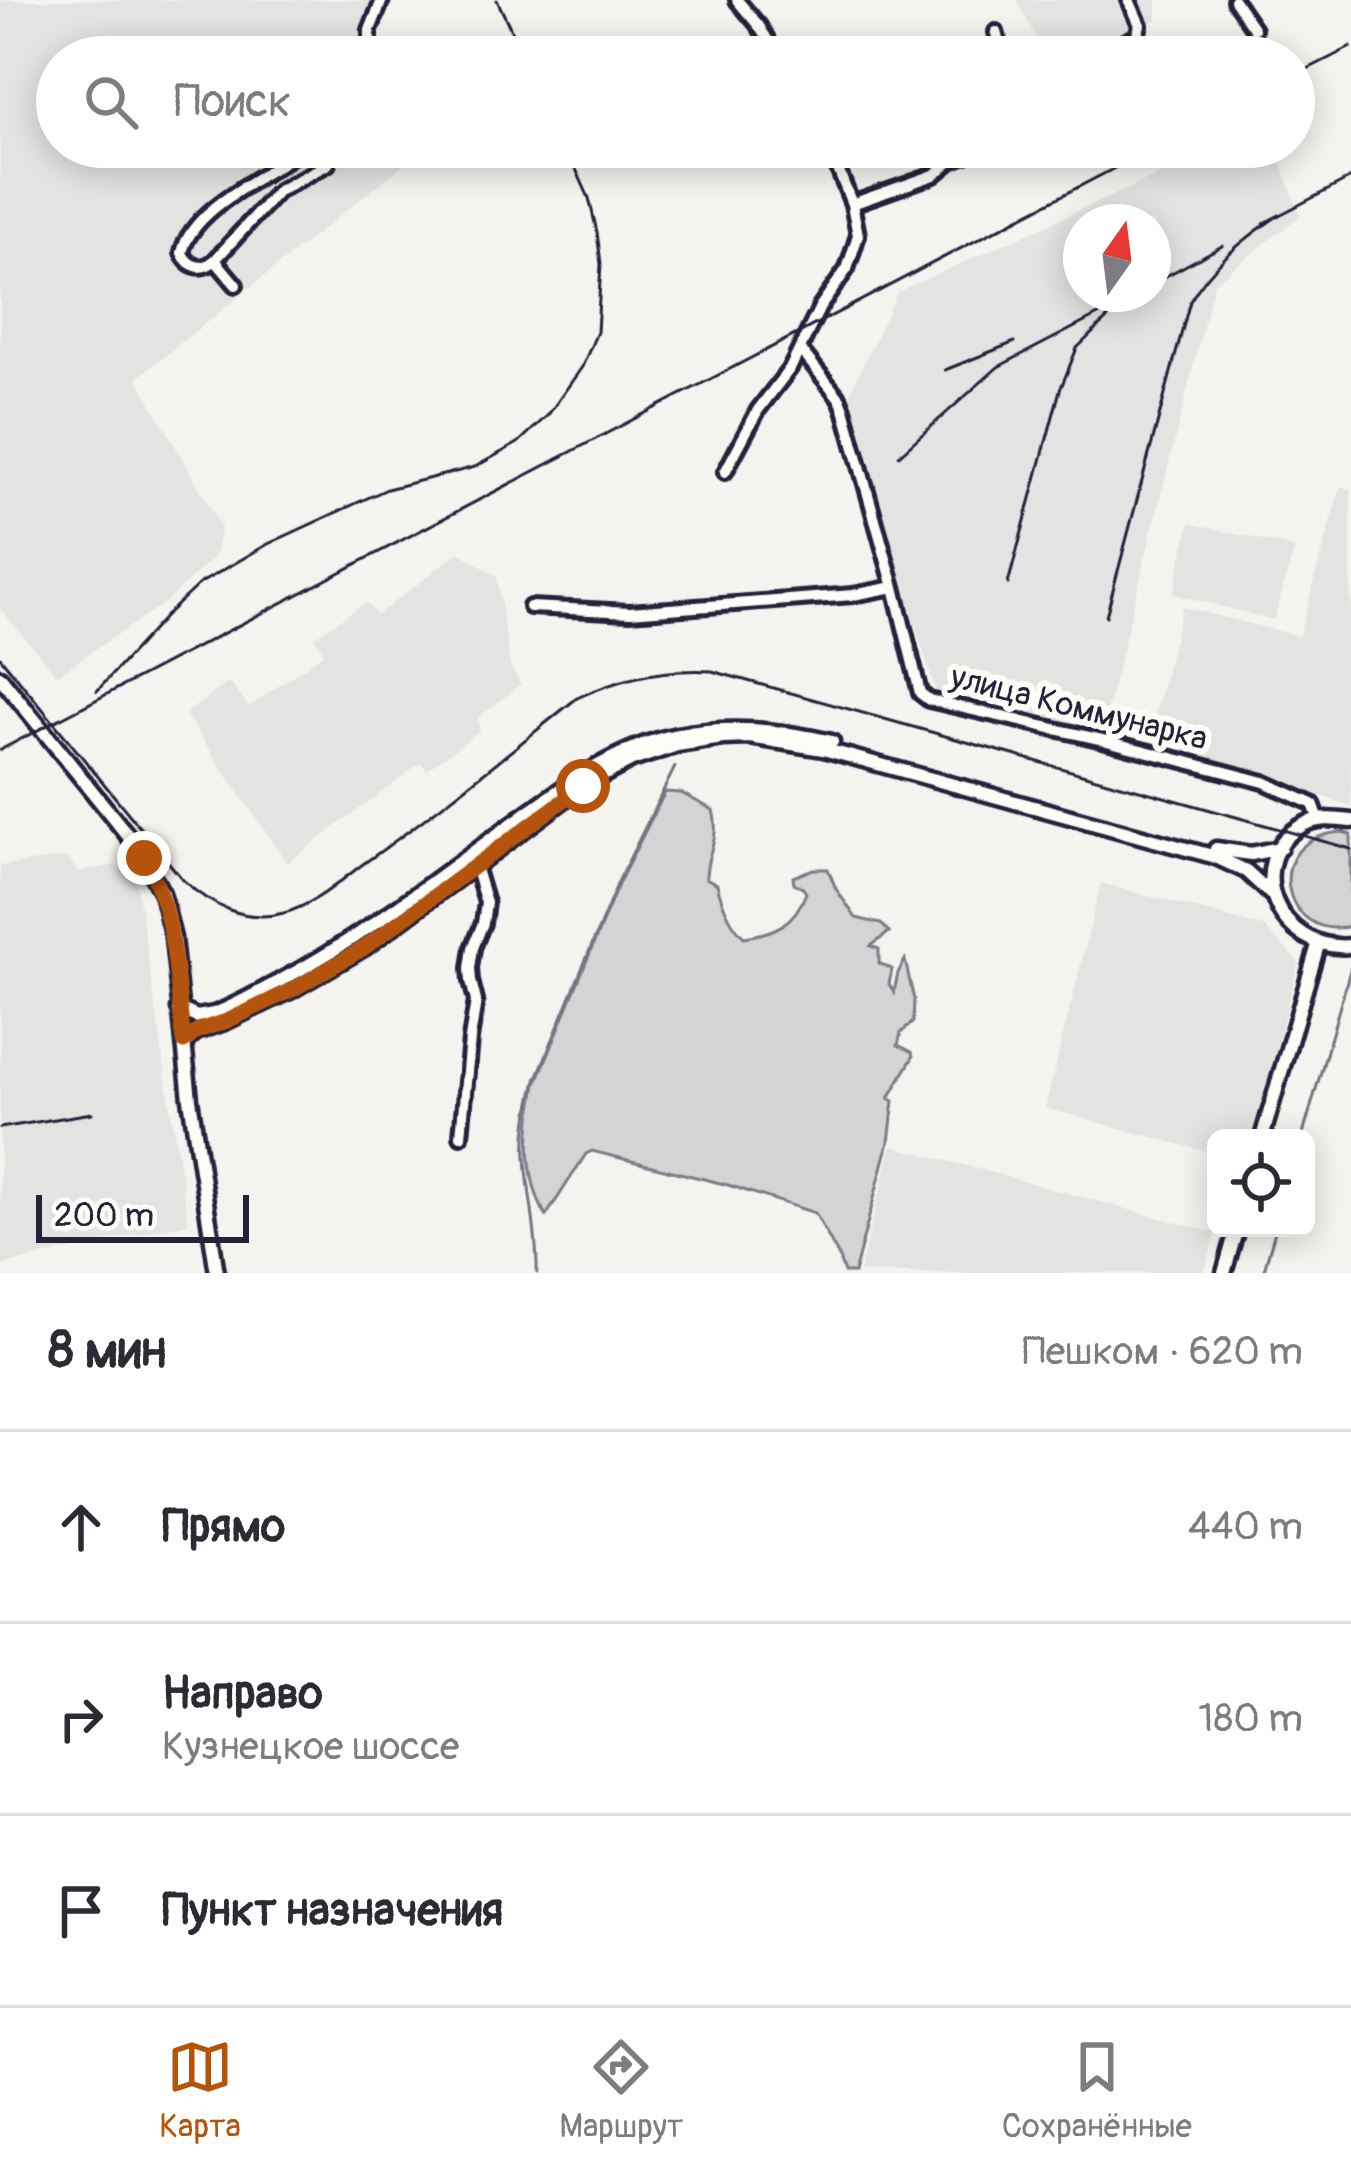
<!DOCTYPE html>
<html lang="ru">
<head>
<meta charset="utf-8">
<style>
  :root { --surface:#fff; --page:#f7f7f7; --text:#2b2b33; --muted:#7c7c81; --line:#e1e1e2; --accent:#b45309 }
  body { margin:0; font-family:Pangolin,sans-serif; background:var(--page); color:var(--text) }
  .controls { position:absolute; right:36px; bottom:36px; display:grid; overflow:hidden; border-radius:18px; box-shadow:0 6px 30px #0003 }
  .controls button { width:108px; height:108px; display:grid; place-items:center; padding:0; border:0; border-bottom:3px solid var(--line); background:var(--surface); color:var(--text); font:60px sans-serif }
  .compass { position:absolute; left:1063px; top:204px; width:108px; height:108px; border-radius:50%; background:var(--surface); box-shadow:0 6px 30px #0003; rotate:14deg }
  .scale { position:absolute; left:36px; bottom:30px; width:213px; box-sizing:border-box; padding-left:12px; border:6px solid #22223b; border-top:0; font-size:33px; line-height:42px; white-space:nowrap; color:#22223b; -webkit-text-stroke:9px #fdfcf7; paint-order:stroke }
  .stop { position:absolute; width:36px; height:36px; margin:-27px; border:9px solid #b45309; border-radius:50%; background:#fff }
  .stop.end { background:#b45309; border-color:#fff; box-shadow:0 3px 12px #0008 }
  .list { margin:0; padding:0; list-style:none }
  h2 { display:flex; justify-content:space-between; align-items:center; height:156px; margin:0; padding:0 48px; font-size:51px }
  h2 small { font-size:39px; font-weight:400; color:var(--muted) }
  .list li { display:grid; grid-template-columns:78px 1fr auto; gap:36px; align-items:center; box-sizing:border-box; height:192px; padding:0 48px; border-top:3px solid var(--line) }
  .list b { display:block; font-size:45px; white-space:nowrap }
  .list p { margin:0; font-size:39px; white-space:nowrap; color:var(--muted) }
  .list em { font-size:39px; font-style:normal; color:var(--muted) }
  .icon { flex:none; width:66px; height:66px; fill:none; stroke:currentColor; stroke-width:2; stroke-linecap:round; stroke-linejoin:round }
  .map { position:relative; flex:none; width:1351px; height:1273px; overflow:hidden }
  .search { position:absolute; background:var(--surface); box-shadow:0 6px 30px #0003; left:36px; right:36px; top:36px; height:132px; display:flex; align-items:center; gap:30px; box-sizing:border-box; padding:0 42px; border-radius:66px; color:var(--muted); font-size:45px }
  .sheet { height:732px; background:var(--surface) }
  nav { display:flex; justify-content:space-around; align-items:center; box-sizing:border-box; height:168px; border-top:3px solid var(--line); background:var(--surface); font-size:33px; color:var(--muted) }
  nav a { display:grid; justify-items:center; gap:6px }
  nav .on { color:var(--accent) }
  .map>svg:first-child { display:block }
  .built { fill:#e4e3e2; fill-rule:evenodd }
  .green { fill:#d5d4d5; stroke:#7c7b88; stroke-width:3 }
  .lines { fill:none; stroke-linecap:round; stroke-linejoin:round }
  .stream { stroke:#757582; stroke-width:3 }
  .minor-casing { stroke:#22223b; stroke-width:20 }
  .major-casing { stroke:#22223b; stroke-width:21 }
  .minor { stroke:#fdfcf7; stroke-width:10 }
  .major { stroke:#fdfcf7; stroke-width:12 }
  .tram { stroke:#22223b; stroke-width:3 }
  .rail { stroke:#22223b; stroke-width:3 }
  .route { stroke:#b45309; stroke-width:15 }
  .labels { text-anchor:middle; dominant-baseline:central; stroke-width:12; stroke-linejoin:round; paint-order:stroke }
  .street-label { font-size:33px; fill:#22223b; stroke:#fdfcf7 }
</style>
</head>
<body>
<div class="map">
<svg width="1351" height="1273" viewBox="0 0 1351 1273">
  <rect width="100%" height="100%" fill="#f4f3ef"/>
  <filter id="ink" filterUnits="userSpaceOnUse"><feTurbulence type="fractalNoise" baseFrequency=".00833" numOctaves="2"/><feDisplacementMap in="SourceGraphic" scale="24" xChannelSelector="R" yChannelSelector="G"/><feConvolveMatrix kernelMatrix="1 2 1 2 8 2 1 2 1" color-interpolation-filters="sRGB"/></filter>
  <g filter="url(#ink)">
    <path class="built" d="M0,0H370L356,54L358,57H57V147H409L414,156L137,378L221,527L215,556L167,601L57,675L0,609Z
      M1017,0H1157V19L1058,57L1036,38Z
      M1221,147H1276L1300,216L1214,283L1101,734L937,696L847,400L897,292ZM1081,222H1153V294H1081Z
      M1341,486L1351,489V806L1260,776L1147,746L1182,607L1299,636Z
      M1190,523L1295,548L1274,620L1173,594Z
      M459,552L497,576L510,666L521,684L478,718L480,730L427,770L421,763L287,863L185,714L229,682L249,707L324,653L314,637L366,602L377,615Z
      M68,857L77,872L115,865L136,879L188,1223L0,1266V866Z
      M1101,883L1264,927L1299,962L1252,1138H1216V1154L1045,1108Z
      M892,1146L1216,1233L1204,1273H859Z"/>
    <path class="green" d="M665,792L681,793L713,810C721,839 706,852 706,878L717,884C722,904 729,923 744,937C775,933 794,924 806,893L803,888L794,883L793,877L813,869H828L836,889L856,918L881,924L889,932L871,946L879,949V963L892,969L889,984L894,992L898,973L905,960L914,1000L913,1022L901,1033L898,1045L912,1052L913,1057L889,1098L894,1101L889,1142L854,1273H844L838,1255L815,1213L728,1185L592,1151L586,1154L546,1216C523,1175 528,1128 536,1084L619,882Z
      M1343,832L1351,835V926C1282,944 1257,837 1343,832Z"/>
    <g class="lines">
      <path class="stream" d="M1302,1138L1351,967
        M537,1273C538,1234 528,1196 526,1157C524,1131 530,1105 536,1080L618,882L675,767
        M1263,1273L1276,1228"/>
      <g class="minor-casing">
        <path id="minor" d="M737,0L759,26L778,57
          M1234,0L1254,29
          M996,32L1003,57
          M1137,36L1145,57
          M370,57V30L382,0
          M1094,57L1137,36L1140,25L1129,0
          M852,204L934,175L951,161L985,147
          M215,260C203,271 189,268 182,253C192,207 270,175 305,147
          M236,285L215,260L278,191L328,164L316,147
          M800,349L840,399L844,409L894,587L920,693L929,700L1103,740L1264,782L1313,804L1319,820
          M725,472L758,410L791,367L820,307L847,269L851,257L858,235L852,204L829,147
          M530,607L630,612L853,595L894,587
          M461,1136L470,1039L476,1001L471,981L470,968L473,948L483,923L486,903L475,866"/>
      </g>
      <g class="major-casing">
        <path id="major" d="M0,677L137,847L162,893L173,938L190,1099L217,1273
          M1351,821C1335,819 1318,817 1303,825C1240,859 1276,953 1351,946
          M1216,849L1251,854L1280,848
          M179,1009L197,1017L214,1014C236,1006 258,993 280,981C359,939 428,885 501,832C555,793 610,749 677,735C730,725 779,730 832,742
          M184,1043L196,1032L227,1021L292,990L364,948L583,786L632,760L677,745L723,738L749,737L823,749L1216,857L1246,871L1271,894
          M1262,1138L1318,945
          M1224,1273L1237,1228"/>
      </g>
      <use href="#minor" class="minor"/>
      <use href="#major" class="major"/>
      <path class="tram" d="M0,657L183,880C210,906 246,923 284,913C314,905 339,882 363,864C437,812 507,754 577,698C620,678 664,668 712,671L1351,849"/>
      <path class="rail" d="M497,0L524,57
        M1294,76L1351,47
        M1264,223L1351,178
        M1153,283L1222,246
        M945,370L1015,342
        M899,455L998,367L1104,312
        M1008,584L1060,390L1077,348L1133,294
        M1106,616L1190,301C1212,265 1241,241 1276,217
        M97,691L169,612L199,584L268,544L387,489L475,467L518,443L548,415L582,367L597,332L601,264L597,232L589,198L566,147
        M0,750L1155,147
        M0,1128L92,1113"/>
    </g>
  </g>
  <g class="lines" filter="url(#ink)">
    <path class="route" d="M144,858C177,915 175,979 184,1042L199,1030L227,1021L292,990L364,948L583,786"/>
  </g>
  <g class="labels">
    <g class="street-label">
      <text transform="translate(1079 708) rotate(14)">улица Коммунарка</text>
    </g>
  </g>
</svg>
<div class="controls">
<button><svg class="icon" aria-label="locate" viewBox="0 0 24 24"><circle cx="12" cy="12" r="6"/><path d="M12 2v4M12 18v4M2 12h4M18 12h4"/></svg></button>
</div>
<svg class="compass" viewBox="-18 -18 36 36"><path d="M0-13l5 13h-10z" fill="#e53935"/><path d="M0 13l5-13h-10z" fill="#7c7c81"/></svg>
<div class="scale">200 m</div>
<div class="stop" style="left:583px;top:786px"></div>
<div class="stop end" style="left:144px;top:858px"></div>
<div class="search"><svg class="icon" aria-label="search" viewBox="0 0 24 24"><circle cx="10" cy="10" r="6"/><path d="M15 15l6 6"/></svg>Поиск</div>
</div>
<section class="sheet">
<h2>8 мин<small>Пешком · 620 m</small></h2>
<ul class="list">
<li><svg class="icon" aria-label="ahead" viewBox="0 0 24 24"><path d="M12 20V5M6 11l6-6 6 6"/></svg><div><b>Прямо</b></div><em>440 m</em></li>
<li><svg class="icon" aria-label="right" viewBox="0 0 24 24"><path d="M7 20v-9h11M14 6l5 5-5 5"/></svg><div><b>Направо</b><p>Кузнецкое шоссе</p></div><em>180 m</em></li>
<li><svg class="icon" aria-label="arrive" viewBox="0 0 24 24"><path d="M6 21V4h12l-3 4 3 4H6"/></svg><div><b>Пункт назначения</b></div></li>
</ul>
</section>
<nav>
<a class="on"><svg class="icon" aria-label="map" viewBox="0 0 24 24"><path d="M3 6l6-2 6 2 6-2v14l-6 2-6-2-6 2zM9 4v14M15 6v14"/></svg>Карта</a>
<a><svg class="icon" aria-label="directions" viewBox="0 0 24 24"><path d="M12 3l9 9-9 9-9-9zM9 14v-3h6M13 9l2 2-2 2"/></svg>Маршрут</a>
<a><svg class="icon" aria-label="saved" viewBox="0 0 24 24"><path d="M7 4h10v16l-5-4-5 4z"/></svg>Сохранённые</a>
</nav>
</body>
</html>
